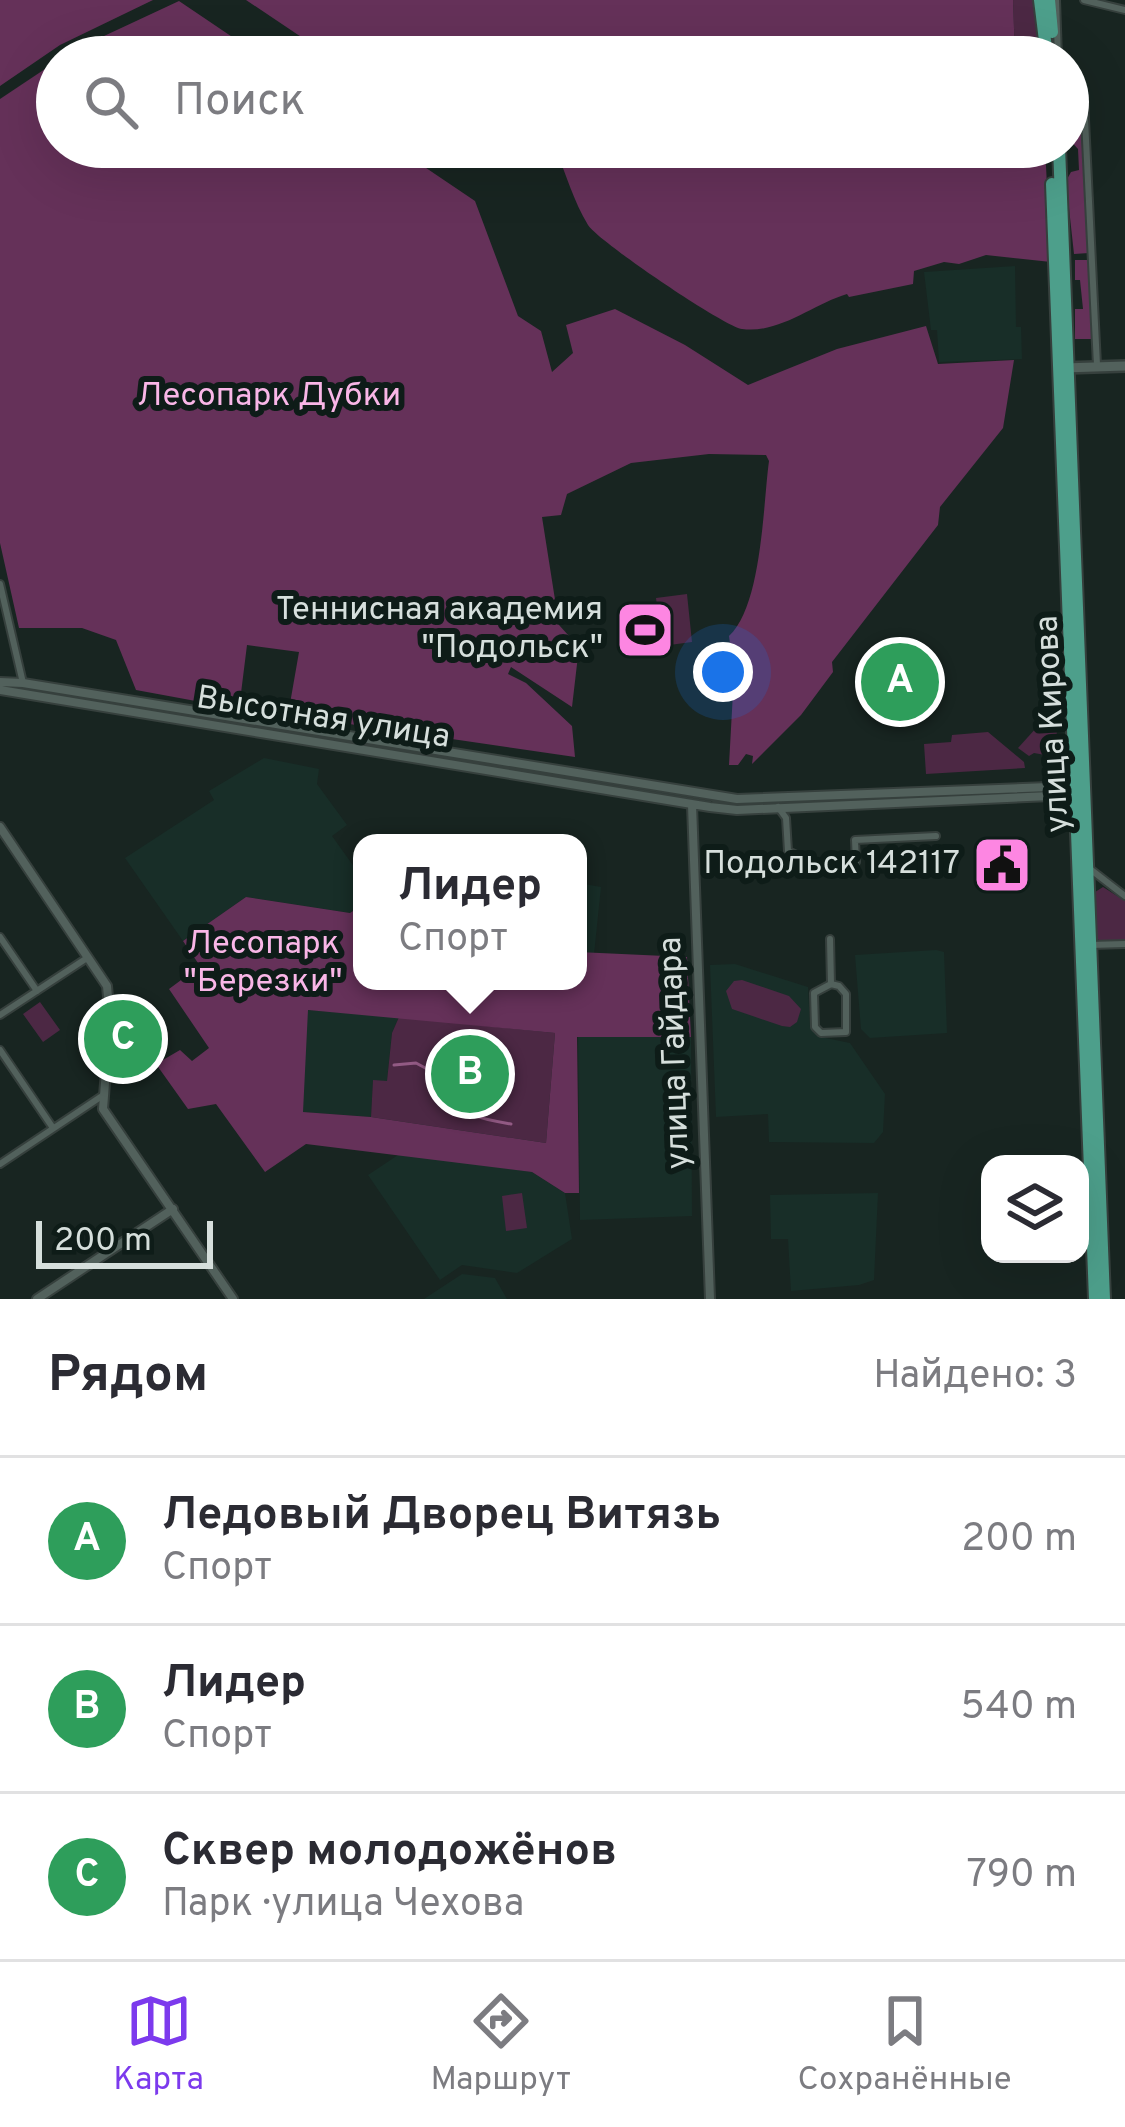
<!DOCTYPE html>
<html lang="ru">
<head>
<meta charset="utf-8">
<style>
  :root { --surface:#fff; --page:#f7f7f7; --text:#2b2b33; --muted:#7c7c81; --line:#e1e1e2; --accent:#7c3aed }
  body { margin:0; font-family:Overpass,sans-serif; background:var(--page); color:var(--text) }
  .controls { position:absolute; right:36px; bottom:36px; display:grid; overflow:hidden; border-radius:24px; box-shadow:0 12px 48px #0002 }
  .controls button { width:108px; height:108px; display:grid; place-items:center; padding:0; border:0; border-bottom:3px solid var(--line); background:var(--surface); color:var(--text); font:60px sans-serif }
  .scale { position:absolute; left:36px; bottom:30px; width:177px; box-sizing:border-box; padding-left:12px; border:6px solid #d6dfdc; border-top:0; font-size:33px; line-height:42px; white-space:nowrap; color:#d6dfdc; -webkit-text-stroke:9px #0e1c18; paint-order:stroke }
  .you { position:absolute; left:723px; top:672px; width:42px; height:42px; margin:-30px; border:9px solid #fff; border-radius:50%; background:#1a73e8; box-shadow:0 0 0 18px #1a73e833 }
  .badge { display:grid; place-items:center; width:78px; height:78px; border-radius:50%; background:var(--accent); color:#fff; font-size:39px; font-weight:700 }
  .pin { position:absolute; translate:-50% -50%; border:6px solid #fff; box-shadow:0 3px 12px #0006 }
  .popup { position:absolute; left:353px; top:834px; width:234px; height:156px; box-sizing:border-box; display:grid; place-content:center; border-radius:24px; background:var(--surface); filter:drop-shadow(0 3px 9px #0005); font-size:39px; white-space:nowrap; color:var(--muted) }
  .popup b { font-size:45px; color:var(--text) }
  .popup::after { content:''; position:absolute; left:50%; top:100%; margin-left:-24px; border:24px solid transparent; border-top-color:var(--surface) }
  .list { margin:0; padding:0; list-style:none }
  h2 { display:flex; justify-content:space-between; align-items:center; height:156px; margin:0; padding:0 48px; font-size:51px }
  h2 small { font-size:39px; font-weight:400; color:var(--muted) }
  .list li { display:grid; grid-template-columns:78px 1fr auto; gap:36px; align-items:center; box-sizing:border-box; height:168px; padding:0 48px; border-top:3px solid var(--line) }
  .list b { display:block; font-size:45px; white-space:nowrap }
  .list p { margin:0; font-size:39px; white-space:nowrap; color:var(--muted) }
  .list em { font-size:39px; font-style:normal; color:var(--muted) }
  .icon { flex:none; width:66px; height:66px; fill:none; stroke:currentColor; stroke-width:2; stroke-linecap:round; stroke-linejoin:round }
  .map { position:relative; flex:none; width:1125px; height:1299px; overflow:hidden }
  .search { position:absolute; background:var(--surface); box-shadow:0 12px 48px #0002; left:36px; right:36px; top:36px; height:132px; display:flex; align-items:center; gap:30px; box-sizing:border-box; padding:0 42px; border-radius:66px; color:var(--muted); font-size:45px }
  .sheet { height:660px; background:var(--surface) }
  nav { display:flex; justify-content:space-around; align-items:center; box-sizing:border-box; height:168px; border-top:3px solid var(--line); background:var(--surface); font-size:33px; color:var(--muted) }
  nav a { display:grid; justify-items:center; gap:6px }
  nav .on { color:var(--accent) }
  .map>svg:first-child { display:block }
  .built { fill:#182e28 }
  .green { fill:#4c2844 }
  .forest { fill:#653159; fill-rule:evenodd }
  .lines { fill:none; stroke-linecap:round; stroke-linejoin:round }
  .stream { stroke:#925a84; stroke-width:3 }
  .minor-casing { stroke:#36403d; stroke-width:10 }
  .tertiary-casing { stroke:#36403d; stroke-width:12 }
  .secondary-casing { stroke:#36403d; stroke-width:14 }
  .primary-casing { stroke:#36403d; stroke-width:16 }
  .minor { stroke:#52615c; stroke-width:6 }
  .tertiary { stroke:#52615c; stroke-width:8 }
  .secondary { stroke:#52615c; stroke-width:9 }
  .primary { stroke:#4d9f8b; stroke-width:12 }
  .labels { text-anchor:middle; dominant-baseline:central; stroke-width:12; stroke-linejoin:round; paint-order:stroke }
  .park-label { font-size:33px; fill:#f9b6e7; stroke:#0e1c18 }
  .poi-label { font-size:33px; fill:#d6dfdc; stroke:#0e1c18; text-anchor:end }
  .street-label { font-size:33px; fill:#d6dfdc; stroke:#0e1c18 }
</style>
</head>
<body>
<div class="map">
<svg width="1125" height="1299" viewBox="0 0 1125 1299">
  <rect width="100%" height="100%" fill="#182521"/>
  <path class="built" d="M1015,266L1016,327H1021L1022,359L939,362L937,330H931L924,272Z
    M264,758L319,769L317,784L347,825L332,836L362,878V905L350,913L246,897L183,941L125,858L214,800L209,791Z
    M578,883L601,887L594,954L578,952Z
    M936,950L944,952L947,1033L870,1038L861,1029L855,955Z
    M735,964L808,987L810,1027L821,1037L850,1043L885,1094L883,1132L874,1143L769,1142L768,1114L716,1117L710,965Z
    M307,1010L399,1017L392,1033L387,1081H373L371,1117L302,1112Z
    M578,1037H691L692,1216L580,1220Z
    M401,1153L532,1172L565,1193L572,1239L517,1273L462,1265L440,1280L368,1175Z
    M878,1193L874,1280L859,1285L791,1291L788,1239H771L770,1195Z
    M462,1274L495,1278L507,1299H424Z"/>
  <path class="green" d="M1013,0H1034L1042,57H1015Z
    M687,594L692,642L662,646L656,598Z
    M50,690L281,728L280,732L49,694Z
    M1056,712L1058,768H1048L1045,755L1034,753L1029,756L1018,748L1047,716Z
    M988,732L1024,762L1025,768L926,774L924,744L951,742L952,735Z
    M389,746L588,779V783L389,750Z
    M1103,887L1125,901V942H1102L1094,937L1092,894Z
    M742,980L789,996L801,1009L797,1022L790,1027L782,1026L732,1009L726,991L734,981Z
    M40,1002L60,1030L43,1042L23,1014Z
    M120,1016L143,1059L115,1080L112,1075L115,1019Z
    M399,1017L555,1033L546,1143L371,1117L373,1080L387,1081L392,1033Z
    M522,1193L527,1228L506,1231L502,1196Z"/>
  <path class="forest" d="M0,0H153L60,45L0,86Z
    M246,0H1013L1015,57H331Z
    M179,1L262,57H63L74,50Z
    M57,61V147H395L475,201L518,316L541,331L552,372L573,353L566,325L615,309L685,345L748,385L837,349L926,326L938,364L1014,360L1003,428L940,507L938,525L832,662L833,672L801,715L752,764L753,756L746,754L738,765H729L734,674L744,673L741,650L731,651L729,636C762,606 763,505 769,461L766,455L709,454L631,463L567,494L561,515L542,517L559,625L579,647L572,707L511,667L508,674L526,683L572,726L575,757L288,715L299,652L247,645L239,709L136,690L116,640L82,628H19L0,543V99Z
    M1082,104L1089,253L1074,254L1066,181L1071,172L1079,170L1078,149L1068,138V107Z
    M555,147H1019L1020,151L1045,147L1051,262L986,255L959,264L944,262L914,271L913,284L849,297L847,294C813,304 780,334 742,329C723,326 598,241 588,225C574,202 565,172 555,147Z
    M1075,260H1089L1094,339H1075V309H1083L1080,280H1075Z
    M246,897L350,913L362,905V981H578V952L687,957L691,1037H577L579,1193H565L532,1172L306,1144L265,1172L216,1104L188,1109L156,1064L180,1050L192,1061L209,1048L169,989L200,966L183,941ZM308,1010L555,1033L546,1143L371,1117L303,1112Z"/>
  <g class="lines">
    <path class="stream" d="M394,1065L416,1063L442,1077L445,1085
      M447,1091C456,1116 487,1120 511,1124"/>
    <g class="minor-casing">
      <path id="minor" d="M1056,0L1058,57
        M1084,0L1125,10
        M1084,99L1097,365
        M0,584L23,683
        M778,807L786,818L788,851L816,864L856,862L855,840L936,836
        M1090,869L1125,896
        M0,937L37,991
        M830,939L831,984
        M1090,945L1125,944
        M831,984L839,986L846,994V1032L821,1033L815,1027L814,993Z
        M0,1015L87,958
        M0,1050L53,1128
        M0,1164L102,1096"/>
    </g>
    <g class="tertiary-casing">
      <path id="tertiary" d="M0,682L23,683L737,799L1075,786
        M0,690L710,807L737,810L1074,795
        M692,805L710,1299
        M0,827L107,986L110,1018L103,1109L233,1299
        M37,1299L173,1209"/>
    </g>
    <g class="secondary-casing">
      <path id="secondary" d="M1064,368L1125,366"/>
    </g>
    <g class="primary-casing">
      <path id="primary" d="M1040,0L1047,57
        M1049,0L1052,32
        M1059,147L1104,1299
        M1052,184L1095,1299"/>
    </g>
    <use href="#minor" class="minor"/>
    <use href="#tertiary" class="tertiary"/>
    <use href="#secondary" class="secondary"/>
    <use href="#primary" class="primary"/>
  </g>
  <defs>
    <g id="stadium-square" transform="scale(3)"><rect x="-9" y="-9" width="18" height="18" rx="4" fill="#fd86e2" stroke="#0e1c18"/><path d="M0-5a6.5 5 0 1 0 0 10a6.5 5 0 1 0 0-10ZM-3.5-1.8h7v3.6h-7Z" fill="#111"/></g>
    <g id="civic-square" transform="scale(3)"><rect x="-9" y="-9" width="18" height="18" rx="4" fill="#fd86e2" stroke="#0e1c18"/><path d="M-.6-6.5H3V-4.5H.6V-3L4-1V1h2V6H-6V1h2V-1L-.6-3ZM-1.2 2.5V6h2.4V2.5Z" fill="#111"/></g>
  </defs>
  <g fill-rule="evenodd">
    <use href="#stadium-square" x="645" y="630"/>
    <use href="#civic-square" x="1002" y="865"/>
  </g>
  <g class="labels">
    <g class="park-label">
      <text x="269" y="397">Лесопарк Дубки</text>
      <text x="263" y="945">Лесопарк<tspan x="263" dy="38">"Березки"</tspan></text>
    </g>
    <g class="poi-label">
      <text x="603" y="611">Теннисная академия<tspan x="603" dy="38">"Подольск"</tspan></text>
      <text x="960" y="865">Подольск 142117</text>
    </g>
    <g class="street-label">
      <text transform="translate(323 719) rotate(9)">Высотная улица</text>
      <text transform="translate(1054 724) rotate(-93)">улица Кирова</text>
      <text transform="translate(676 1053) rotate(-92)">улица Гайдара</text>
    </g>
  </g>
</svg>
<div class="controls">
<button><svg class="icon" aria-label="layers" viewBox="0 0 24 24"><path d="M12 4l9 5-9 5-9-5zM3 14l9 5 9-5"/></svg></button>
</div>
<div class="scale">200 m</div>
<div class="you"></div>
<div class="pin badge" style="left:900px;top:682px;background:#2e9e5b">A</div>
<div class="pin badge" style="left:470px;top:1074px;background:#2e9e5b">B</div>
<div class="popup"><b>Лидер</b>Спорт</div>
<div class="pin badge" style="left:123px;top:1039px;background:#2e9e5b">C</div>
<div class="search"><svg class="icon" aria-label="search" viewBox="0 0 24 24"><circle cx="10" cy="10" r="6"/><path d="M15 15l6 6"/></svg>Поиск</div>
</div>
<section class="sheet">
<h2>Рядом<small>Найдено: 3</small></h2>
<ul class="list">
<li><span class="badge" style="background:#2e9e5b">A</span><div><b>Ледовый Дворец Витязь</b><p>Спорт</p></div><em>200 m</em></li>
<li><span class="badge" style="background:#2e9e5b">B</span><div><b>Лидер</b><p>Спорт</p></div><em>540 m</em></li>
<li><span class="badge" style="background:#2e9e5b">C</span><div><b>Сквер молодожёнов</b><p>Парк · улица Чехова</p></div><em>790 m</em></li>
</ul>
</section>
<nav>
<a class="on"><svg class="icon" aria-label="map" viewBox="0 0 24 24"><path d="M3 6l6-2 6 2 6-2v14l-6 2-6-2-6 2zM9 4v14M15 6v14"/></svg>Карта</a>
<a><svg class="icon" aria-label="directions" viewBox="0 0 24 24"><path d="M12 3l9 9-9 9-9-9zM9 14v-3h6M13 9l2 2-2 2"/></svg>Маршрут</a>
<a><svg class="icon" aria-label="saved" viewBox="0 0 24 24"><path d="M7 4h10v16l-5-4-5 4z"/></svg>Сохранённые</a>
</nav>
</body>
</html>
